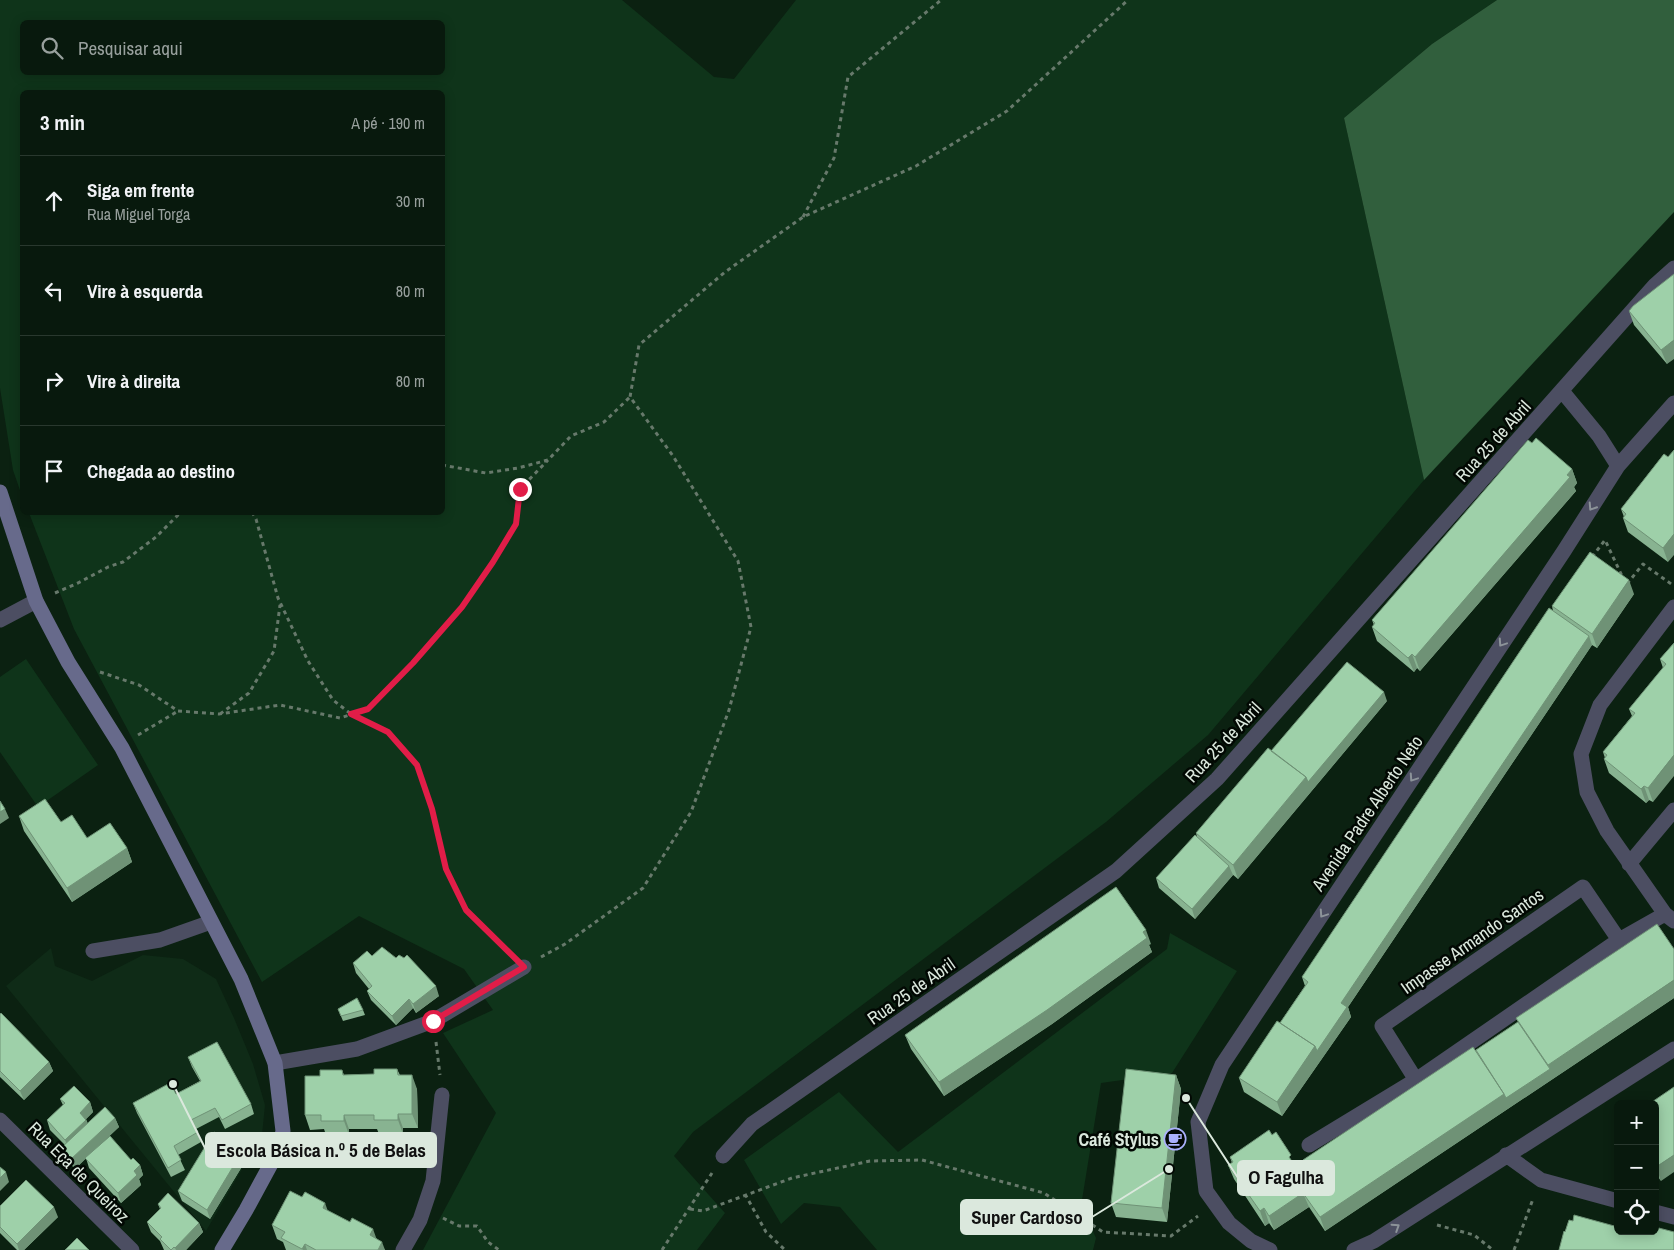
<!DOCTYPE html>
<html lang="pt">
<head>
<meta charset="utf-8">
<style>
  :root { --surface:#08190d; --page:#112216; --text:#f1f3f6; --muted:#98a09d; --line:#29382e }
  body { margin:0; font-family:"Archivo Narrow",sans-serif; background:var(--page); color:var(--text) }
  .controls { position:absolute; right:15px; bottom:15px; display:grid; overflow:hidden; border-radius:8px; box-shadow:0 2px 12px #0003 }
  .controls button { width:45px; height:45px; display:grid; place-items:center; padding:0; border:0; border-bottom:1px solid var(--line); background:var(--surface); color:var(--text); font:25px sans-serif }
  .stop { position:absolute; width:15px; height:15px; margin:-11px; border:4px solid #e11d48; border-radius:50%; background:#fff }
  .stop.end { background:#e11d48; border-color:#fff; box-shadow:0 1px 5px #0008 }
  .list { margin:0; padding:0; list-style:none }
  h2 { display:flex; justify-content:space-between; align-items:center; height:65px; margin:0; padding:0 20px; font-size:21px }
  h2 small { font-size:16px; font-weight:400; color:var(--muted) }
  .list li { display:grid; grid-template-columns:32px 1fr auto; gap:15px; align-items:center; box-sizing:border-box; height:90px; padding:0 20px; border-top:1px solid var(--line) }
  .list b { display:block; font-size:19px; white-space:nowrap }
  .list p { margin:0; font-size:16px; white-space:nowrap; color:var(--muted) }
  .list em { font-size:16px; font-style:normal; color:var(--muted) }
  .icon { flex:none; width:28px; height:28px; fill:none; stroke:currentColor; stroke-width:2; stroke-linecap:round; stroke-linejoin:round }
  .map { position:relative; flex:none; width:1674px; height:1250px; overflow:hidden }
  .search { position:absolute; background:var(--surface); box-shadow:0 2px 12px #0003; left:20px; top:20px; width:425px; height:55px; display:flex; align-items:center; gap:12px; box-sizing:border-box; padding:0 18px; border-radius:8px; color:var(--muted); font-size:19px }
  .panel { position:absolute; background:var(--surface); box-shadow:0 2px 12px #0003; left:20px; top:90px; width:425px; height:425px; border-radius:8px }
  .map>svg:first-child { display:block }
  .built { fill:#0f2b17 }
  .green { fill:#0f341a; fill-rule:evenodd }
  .forest { fill:#315f3d }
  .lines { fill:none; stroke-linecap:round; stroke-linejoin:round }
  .path { stroke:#67796b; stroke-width:3; stroke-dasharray:4 4; stroke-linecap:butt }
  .lane { stroke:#4c4e62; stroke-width:15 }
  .street { stroke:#4c4e62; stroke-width:15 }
  .secondary { stroke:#676a8b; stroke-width:15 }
  .wall { fill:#88b391 }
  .shaded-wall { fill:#6f9276 }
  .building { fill:#9ed0a9; stroke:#6f9276 }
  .oneway { stroke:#8c9399 }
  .route { stroke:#e11d48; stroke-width:6 }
  .labels { text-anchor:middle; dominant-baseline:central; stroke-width:5; stroke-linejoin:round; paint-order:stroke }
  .street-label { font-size:18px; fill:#dbe8dd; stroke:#020803 }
  .poi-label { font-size:18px; font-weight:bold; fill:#dbe8dd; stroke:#020803; text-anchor:end }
  .leader { fill:none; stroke:#dbe8dd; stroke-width:2 }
  .callout-dot { fill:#dbe8dd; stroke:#020803; stroke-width:2 }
  .callout { fill:#dbe8dd; stroke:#dbe8dd; stroke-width:2 }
  .callout-label { font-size:19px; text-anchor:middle; font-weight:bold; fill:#111 }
</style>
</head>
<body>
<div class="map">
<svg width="1674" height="1250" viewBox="0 0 1674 1250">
  <rect width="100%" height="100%" fill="#0b2111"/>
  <path class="built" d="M51,948L55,966L92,981L143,955L183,959L216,979L234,1018L253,1064L265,1105L262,1135L206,1231L6,986Z"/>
  <path class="green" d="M0,0H622L714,77L734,79L796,0H1497L1432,44L1344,118L1424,480L1208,735L1106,822L693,1132L674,1156L725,1213L697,1250H423L496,1113L443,1033L493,1010L464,969L359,916L262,982L74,629L29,513L442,512V92H22V496L13,470L0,388ZM22,22H442V72H22Z
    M26,659L98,765L38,807L0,752V677Z
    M1170,933L1237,971L1172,1073L1101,1083L1081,1206L1096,1238L1093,1250H877L840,1207L804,1203L781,1224L744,1160L839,1092L898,1152L1167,949Z"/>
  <path class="forest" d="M1497,0H1674V212L1424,480L1344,118L1432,44Z"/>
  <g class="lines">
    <path class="path" d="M803,217L834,158L848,77L941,0
      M442,465L486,473L518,468L548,460L571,436L604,422L630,397
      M252,512L256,519L278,598L308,661L333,700L351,714L388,732L417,765L432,809L446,869L466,911L509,952
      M1592,557L1605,540L1623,578
      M1627,584L1643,564L1674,586
      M55,593L78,583L108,567L123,562L156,537L181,512
      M100,672L139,685L178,711L219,714L280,705L340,718L368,709L413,663L462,607L493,562L516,524L520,489L548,460
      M220,714L249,693L274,651L280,605
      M138,735L178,711
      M541,957L565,944L643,888L691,812L729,710L751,627L738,561L673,456L630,397L639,345L725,272L803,217L916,166L1007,111L1128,0
      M436,1042L440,1075
      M745,1194L766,1232L785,1250
      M690,1209L703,1211L792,1178L870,1161L922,1160L1044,1193L1103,1232L1171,1236L1198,1216
      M443,1218L459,1226H477L488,1242L499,1250
      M1437,1225L1474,1235L1493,1250
      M662,1250L712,1173
      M1514,1250L1533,1199"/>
    <path class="lane" d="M93,951L160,940L211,922
      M403,1250L420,1220L433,1181L442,1095"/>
    <path class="street" d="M1562,391L1599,436L1618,466
      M1674,607L1600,705L1581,754L1587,792L1607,831L1665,914L1674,921
      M0,620L36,601
      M1629,864L1674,810
      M1619,940L1665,914
      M275,1063L357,1049L433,1021L524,967
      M0,1120L132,1250
      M1309,1145L1416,1080L1619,940L1583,887L1382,1026L1416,1080
      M1506,1155L1541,1180L1618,1201
      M723,1156L752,1124L1116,871L1217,779L1655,285L1674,268
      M1655,1212L1674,1217
      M1270,1250L1251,1241L1229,1223L1206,1191L1198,1122L1222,1065L1564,551L1618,466L1674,403
      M1354,1250L1374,1241L1674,1049"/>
    <path class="secondary" d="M0,492L36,601L68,662L122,748L241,979L275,1063L283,1131L278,1151L246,1210L222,1250"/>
  </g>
  <path class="wall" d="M1674,274L1667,364L1634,325L1629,311Z
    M1532,443L1572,469L1577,483L1574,487L1576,491L1420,671L1417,668L1414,672L1377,641L1372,627L1374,625L1372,620Z
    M1664,454L1668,562L1628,532L1623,518L1624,517L1621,509Z
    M1634,594L1597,648L1592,645L1348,1007L1351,1017L1282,1116L1244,1092L1239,1078L1280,1023L1305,986L1302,977L1553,611L1552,606Z
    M1674,643L1653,802L1649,800L1646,803L1609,773L1604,759L1605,758L1603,752L1632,716L1629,709L1663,668L1660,659Z
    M1387,701L1238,879L1232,874L1233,875L1195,919L1159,888L1156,878L1197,837L1196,833L1271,751Z
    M19,816L61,822L87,838L127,848L132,862L72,902L24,831Z
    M1151,944L1149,945L1152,952L1052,1024L944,1096L911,1049L905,1035Z
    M372,956L439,996L416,1013L413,1008L396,1025L371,1000L367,991L369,989L356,973L353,963Z
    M1674,998L1325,1231L1309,1207L1274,1230L1269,1223L1265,1226L1234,1179L1228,1165L1232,1163L1230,1157L1272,1135L1298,1170L1305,1165L1303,1160L1476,1050L1518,1022L1516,1018Z
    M338,1009L363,1010L365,1015L343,1021Z
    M0,1014L49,1062L53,1071L24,1100L0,1077Z
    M188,1057L251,1104L254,1114L225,1129L219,1117L196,1129L201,1142L178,1155L185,1170L171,1177L137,1113L133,1103L176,1094L200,1081L192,1067Z
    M397,1069L400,1075L417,1089L418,1128H403V1134H379L377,1129H349V1135H326L324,1129L310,1130L305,1115L320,1076L342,1070L344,1075L374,1074Z
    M1176,1075L1181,1089L1167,1222L1116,1217L1111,1203Z
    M60,1099L90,1102L93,1112L86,1119L88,1124L115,1118L119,1127L95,1149L131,1160L140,1165L143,1175L139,1179L141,1185L121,1203L89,1168L86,1158L75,1169L65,1158L61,1148L65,1145L50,1130L47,1120L63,1105Z
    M1655,1104L1661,1181L1655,1173Z
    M246,1160L210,1219L182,1201L178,1191Z
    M158,1204L199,1223L203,1232L186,1250H164L160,1241L151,1232L147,1222L160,1209Z
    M0,1206L58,1217L24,1250H17L0,1233Z
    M328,1211L377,1239L385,1250H286L283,1242L277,1239L272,1225Z"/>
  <path class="shaded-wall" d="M1674,340V359L1667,364L1661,350Z
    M1572,469L1577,483L1574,487L1576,491L1420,671L1415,657Z
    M1674,534V555L1668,562L1663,548Z
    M1629,580L1634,594L1597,648L1592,634Z
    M1589,636L1592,645L1348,1007L1351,1017L1282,1116L1277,1102L1341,1003Z
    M1412,654L1417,668L1414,672L1408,658Z
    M1384,692L1387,701L1238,879L1233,865L1306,777Z
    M1674,755V776L1653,802L1648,788Z
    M1644,786L1649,800L1646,803L1641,789Z
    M5,809L9,818L0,824V812Z
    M127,848L132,862L72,902L67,888Z
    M1229,866L1233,875L1195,919L1192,909Z
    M1146,930L1151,944L1149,945L1152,952L1052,1024L944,1096L939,1082Z
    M1674,980V998L1325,1231L1320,1217L1504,1094L1550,1069L1548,1065Z
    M436,986L439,996L416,1013L413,1004Z
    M409,999L413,1008L396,1025L392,1016Z
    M49,1062L53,1071L24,1100L20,1091Z
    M412,1075L417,1089L418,1128L412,1114Z
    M1176,1075L1181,1089L1167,1222L1162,1208Z
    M90,1102L93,1112L83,1122L80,1113Z
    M398,1114L403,1128V1134L398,1120Z
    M344,1115L349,1129V1135L344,1121Z
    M115,1118L119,1127L75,1169L71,1159Z
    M86,1120L90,1129L69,1149L65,1140Z
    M243,1150L246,1160L210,1219L207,1210Z
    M1674,1155V1172L1661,1181L1656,1167Z
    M140,1165L143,1175L139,1179L141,1185L121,1203L118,1193L134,1171Z
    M6,1172L9,1182L0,1191V1178Z
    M1303,1193L1309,1207L1274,1230L1269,1216Z
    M325,1203L330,1217L323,1208Z
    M54,1207L58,1217L24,1250H19L17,1244Z
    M1264,1208L1269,1223L1265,1226L1260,1211Z
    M199,1223L203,1232L186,1250H176L175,1248Z
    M373,1229L378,1243L370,1235Z
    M382,1242L385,1250H378Z
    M305,1244L307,1250H303L302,1249Z"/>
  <path class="building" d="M1674,274V340L1661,350L1629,311L1633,306Z
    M1536,438L1572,469L1567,475L1570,477L1415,657L1412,654L1408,658L1372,627L1375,623L1372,620L1528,440L1532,443Z
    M1674,450V534L1663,548L1623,518L1626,514L1621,509L1664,454L1668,457Z
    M1590,552L1629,580L1592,634L1552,606Z
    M1549,608L1589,636L1341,1003L1347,1007L1317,1051L1315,1046L1280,1023L1308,982L1302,977Z
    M1674,643V755L1648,788L1644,786L1641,789L1604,759L1607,755L1603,752L1635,713L1629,709L1666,664L1660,659Z
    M1347,662L1384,692L1308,782L1306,777L1271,751Z
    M1268,748L1306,777L1233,865L1196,833Z
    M45,799L61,822L72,815L87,838L110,823L127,848L67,888L19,816Z
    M0,801L5,809L0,812Z
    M1195,835L1229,866L1192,909L1156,878Z
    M1116,887L1146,930L1143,932L1147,938L1047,1010L939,1082L905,1035Z
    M1657,924L1674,949V980L1548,1065L1516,1018Z
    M382,947L396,958L399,955L404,958L407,955L436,986L413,1004L409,999L392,1016L367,991L372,986L353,963L367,951L372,956Z
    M357,998L363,1010L341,1016L338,1009Z
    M1,1013L49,1062L20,1091L0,1071V1014Z
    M1277,1021L1315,1046L1277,1102L1239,1078Z
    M1518,1022L1550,1069L1506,1098L1504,1094L1476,1050Z
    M217,1042L251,1104L222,1120L215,1108L191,1120L198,1132L174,1146L181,1160L168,1168L133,1103L170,1083L176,1094L201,1081L188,1057Z
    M1473,1047L1504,1094L1320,1217L1303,1193L1269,1216L1264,1208L1260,1211L1228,1165L1233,1162L1230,1157L1269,1130L1272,1135L1276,1132L1291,1155L1289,1157L1298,1170L1306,1164L1303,1160Z
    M374,1069H397L398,1075H412V1114H398V1120H374V1115H344V1121H321V1115H305V1076H320V1070H342L343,1075L374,1074Z
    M1126,1069L1176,1075L1162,1208L1111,1203Z
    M74,1086L90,1102L80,1113L86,1120L65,1140L47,1120L65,1103L60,1099Z
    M1674,1087V1155L1656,1167L1655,1104H1649Z
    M105,1107L115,1118L71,1159L61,1148Z
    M214,1132L243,1150L207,1210L178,1191Z
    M110,1136L131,1160L133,1158L140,1165L134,1171L137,1175L118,1193L85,1158Z
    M0,1167L6,1172L0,1178Z
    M26,1180L54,1207L17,1244L0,1227V1206Z
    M290,1191L302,1197L305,1192L325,1203L323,1208L350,1222L352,1218L373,1229L370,1235L382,1242L378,1250H316L305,1244L302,1249L281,1238L285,1232L272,1225Z
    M168,1193L199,1223L175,1248L174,1247L171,1250L160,1239L162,1237L147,1222L161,1208L158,1204Z
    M1574,1215L1618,1227V1231L1634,1232V1231H1655V1227L1674,1232V1250H1559L1564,1231L1565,1232L1569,1220L1573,1221Z
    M77,1238L89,1250H65Z"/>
  <defs><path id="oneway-chevron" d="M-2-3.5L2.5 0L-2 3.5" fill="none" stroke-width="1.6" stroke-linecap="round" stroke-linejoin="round" transform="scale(1.25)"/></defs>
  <g class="oneway">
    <use href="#oneway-chevron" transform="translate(1592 507) rotate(123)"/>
    <use href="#oneway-chevron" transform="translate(1502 643) rotate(124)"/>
    <use href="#oneway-chevron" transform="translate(1413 778) rotate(124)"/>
    <use href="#oneway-chevron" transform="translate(1323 914) rotate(124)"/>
    <use href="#oneway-chevron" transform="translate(1396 1227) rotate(-33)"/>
  </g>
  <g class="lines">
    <path class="route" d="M433,1021L524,967L466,910L446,869L432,809L417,765L388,732L351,714L368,709L413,663L462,607L493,562L516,524L520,489"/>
  </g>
  <defs>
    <g id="cafe-ring" transform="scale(1.125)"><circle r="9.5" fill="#020803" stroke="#aab0fb" stroke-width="1.5"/><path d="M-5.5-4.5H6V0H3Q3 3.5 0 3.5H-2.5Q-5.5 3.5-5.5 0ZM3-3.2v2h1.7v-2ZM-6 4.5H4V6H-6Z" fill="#aab0fb"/></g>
  </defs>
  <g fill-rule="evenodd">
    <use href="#cafe-ring" x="1175" y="1139"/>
  </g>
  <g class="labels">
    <g class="street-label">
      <text transform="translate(1493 441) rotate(-48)">Rua 25 de Abril</text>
      <text transform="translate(1223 742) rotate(-47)">Rua 25 de Abril</text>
      <text transform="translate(1367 813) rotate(-56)">Avenida Padre Alberto Neto</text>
      <text transform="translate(1472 941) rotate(-35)">Impasse Armando Santos</text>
      <text transform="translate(911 991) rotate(-35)">Rua 25 de Abril</text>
      <text transform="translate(79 1172) rotate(45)">Rua Eça de Queiroz</text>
    </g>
    <g class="poi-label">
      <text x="1159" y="1139">Café Stylus</text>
    </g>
  </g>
  <path class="leader" d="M173 1084L206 1150M1186 1098L1238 1178M1169 1169L1092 1217"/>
  <g class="callout-dot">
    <circle cx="173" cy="1084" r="5"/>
    <circle cx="1186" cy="1098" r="5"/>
    <circle cx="1169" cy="1169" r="5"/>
  </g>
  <g class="callout">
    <rect x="206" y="1133" width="230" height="34" rx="5"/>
    <rect x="1238" y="1161" width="96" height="34" rx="5"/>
    <rect x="961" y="1200" width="131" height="34" rx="5"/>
  </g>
  <g class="callout-label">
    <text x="321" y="1157">Escola Básica n.º 5 de Belas</text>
    <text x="1286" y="1184">O Fagulha</text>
    <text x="1027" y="1224">Super Cardoso</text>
  </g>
</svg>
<div class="controls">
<button>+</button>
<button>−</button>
<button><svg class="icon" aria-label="locate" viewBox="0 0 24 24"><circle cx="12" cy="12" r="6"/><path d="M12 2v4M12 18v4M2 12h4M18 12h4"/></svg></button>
</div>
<div class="stop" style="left:433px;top:1021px"></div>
<div class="stop end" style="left:520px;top:489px"></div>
<div class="search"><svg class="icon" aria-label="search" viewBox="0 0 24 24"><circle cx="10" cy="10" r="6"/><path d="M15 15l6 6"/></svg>Pesquisar aqui</div>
<section class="panel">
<h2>3 min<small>A pé · 190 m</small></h2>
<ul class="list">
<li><svg class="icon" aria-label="ahead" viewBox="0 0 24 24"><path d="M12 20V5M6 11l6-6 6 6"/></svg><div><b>Siga em frente</b><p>Rua Miguel Torga</p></div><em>30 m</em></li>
<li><svg class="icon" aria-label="left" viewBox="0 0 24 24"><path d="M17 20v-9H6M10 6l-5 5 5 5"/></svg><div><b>Vire à esquerda</b></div><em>80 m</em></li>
<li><svg class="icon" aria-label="right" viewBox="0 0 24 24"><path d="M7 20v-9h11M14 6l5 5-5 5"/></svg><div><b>Vire à direita</b></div><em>80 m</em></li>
<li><svg class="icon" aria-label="arrive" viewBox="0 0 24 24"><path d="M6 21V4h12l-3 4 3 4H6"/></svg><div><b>Chegada ao destino</b></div></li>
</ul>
</section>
</div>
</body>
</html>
